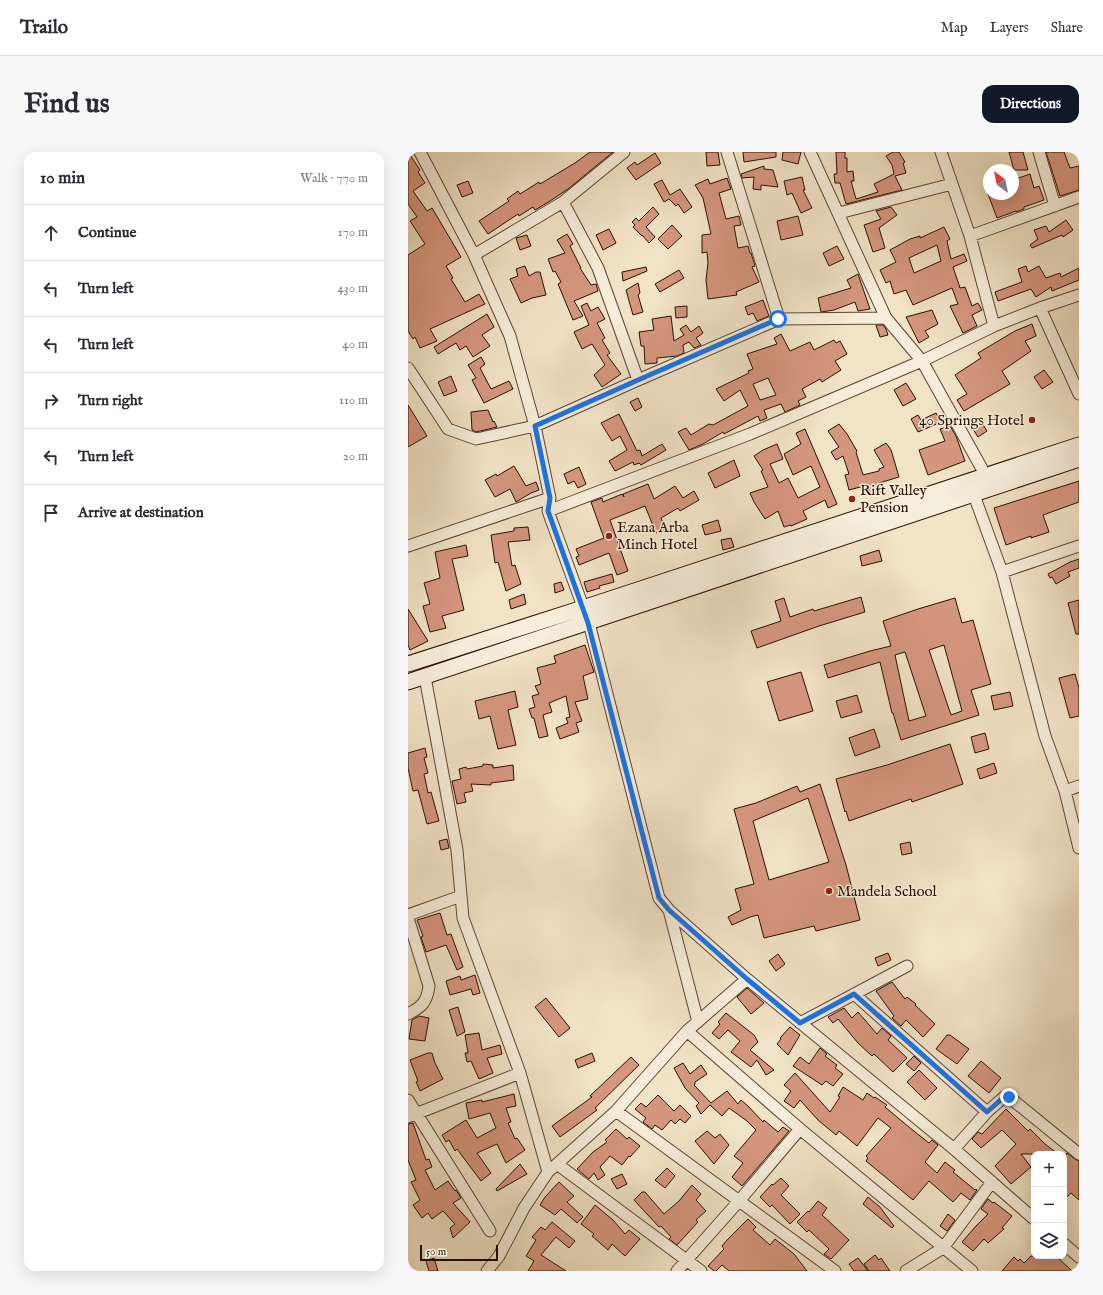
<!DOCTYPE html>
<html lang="en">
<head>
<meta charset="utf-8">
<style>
  :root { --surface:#fff; --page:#f7f7f7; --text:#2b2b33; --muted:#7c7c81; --line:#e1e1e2; --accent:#111827 }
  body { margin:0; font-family:"IM FELL English",serif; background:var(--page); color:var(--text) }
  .controls { position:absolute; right:12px; bottom:12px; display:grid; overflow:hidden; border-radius:8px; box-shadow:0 4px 16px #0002 }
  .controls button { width:36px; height:36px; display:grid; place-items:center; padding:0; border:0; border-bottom:1px solid var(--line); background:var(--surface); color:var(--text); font:20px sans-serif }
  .compass { position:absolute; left:575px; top:12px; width:36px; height:36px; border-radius:50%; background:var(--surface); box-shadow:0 4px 16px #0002; rotate:327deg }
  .scale { position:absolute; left:12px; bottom:10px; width:78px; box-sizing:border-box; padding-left:4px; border:2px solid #290f00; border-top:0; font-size:11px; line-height:14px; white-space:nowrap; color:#290f00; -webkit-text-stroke:3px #f6edda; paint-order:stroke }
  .stop { position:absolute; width:12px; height:12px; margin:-9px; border:3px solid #1a73e8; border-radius:50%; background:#fff }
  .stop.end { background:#1a73e8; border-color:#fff; box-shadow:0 1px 4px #0008 }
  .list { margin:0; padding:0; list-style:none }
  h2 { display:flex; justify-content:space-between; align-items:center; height:52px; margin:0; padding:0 16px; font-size:17px }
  h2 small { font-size:13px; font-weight:400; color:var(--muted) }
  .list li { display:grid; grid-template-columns:26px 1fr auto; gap:12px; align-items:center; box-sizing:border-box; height:56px; padding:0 16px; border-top:1px solid var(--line) }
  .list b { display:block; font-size:15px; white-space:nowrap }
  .list em { font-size:13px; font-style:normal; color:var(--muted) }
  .icon { flex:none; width:22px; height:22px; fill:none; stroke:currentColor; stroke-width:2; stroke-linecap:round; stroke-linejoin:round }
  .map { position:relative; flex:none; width:671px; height:1119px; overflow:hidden; border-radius:12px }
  header { display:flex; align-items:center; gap:24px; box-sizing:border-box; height:56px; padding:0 20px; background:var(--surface); border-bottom:1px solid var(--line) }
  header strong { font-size:19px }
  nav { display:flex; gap:22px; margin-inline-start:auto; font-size:14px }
  .intro { display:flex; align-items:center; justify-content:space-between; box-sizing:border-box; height:96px; padding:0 24px }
  h1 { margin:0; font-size:28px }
  .button { padding:10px 18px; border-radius:12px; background:var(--accent); color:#fff; font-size:14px; font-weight:700 }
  main { display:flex; gap:24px; padding:0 24px }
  aside { flex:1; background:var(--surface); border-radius:12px; box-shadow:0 4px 16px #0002 }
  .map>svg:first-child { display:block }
  .building { fill:#d5967e; stroke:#290f00; fill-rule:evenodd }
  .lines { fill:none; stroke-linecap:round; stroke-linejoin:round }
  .street-casing { stroke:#5b4432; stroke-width:13 }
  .secondary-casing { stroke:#290f00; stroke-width:17 }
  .street { stroke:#f6edda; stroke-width:11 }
  .secondary { stroke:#f6edda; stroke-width:15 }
  .route { stroke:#1a73e8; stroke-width:5 }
  .poi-dot { fill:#8f2418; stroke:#f6edda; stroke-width:1.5 }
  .labels { text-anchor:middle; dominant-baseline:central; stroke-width:3; stroke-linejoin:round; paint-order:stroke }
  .poi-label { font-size:15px; fill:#290f00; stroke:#f6edda; text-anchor:start }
</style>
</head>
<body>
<header>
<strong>Trailo</strong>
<nav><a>Map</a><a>Layers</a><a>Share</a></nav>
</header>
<div class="intro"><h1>Find us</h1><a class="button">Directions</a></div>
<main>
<aside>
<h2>10 min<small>Walk · 770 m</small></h2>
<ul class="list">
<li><svg class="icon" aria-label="ahead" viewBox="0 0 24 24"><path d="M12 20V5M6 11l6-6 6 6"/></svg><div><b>Continue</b></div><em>170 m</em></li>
<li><svg class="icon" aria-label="left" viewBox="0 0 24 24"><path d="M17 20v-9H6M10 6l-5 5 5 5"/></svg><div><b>Turn left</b></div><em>430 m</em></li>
<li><svg class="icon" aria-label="left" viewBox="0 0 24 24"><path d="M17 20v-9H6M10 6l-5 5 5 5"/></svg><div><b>Turn left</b></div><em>40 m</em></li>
<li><svg class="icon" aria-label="right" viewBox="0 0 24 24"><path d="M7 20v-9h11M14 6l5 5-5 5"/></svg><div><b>Turn right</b></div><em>110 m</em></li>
<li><svg class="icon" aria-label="left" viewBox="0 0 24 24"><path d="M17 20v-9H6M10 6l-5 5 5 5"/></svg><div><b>Turn left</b></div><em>20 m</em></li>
<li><svg class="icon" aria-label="arrive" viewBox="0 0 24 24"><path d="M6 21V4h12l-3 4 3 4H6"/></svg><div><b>Arrive at destination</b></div></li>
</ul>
</aside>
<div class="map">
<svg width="671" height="1119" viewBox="0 0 671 1119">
  <rect width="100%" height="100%" fill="#f1e3c6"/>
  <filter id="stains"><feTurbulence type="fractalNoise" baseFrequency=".005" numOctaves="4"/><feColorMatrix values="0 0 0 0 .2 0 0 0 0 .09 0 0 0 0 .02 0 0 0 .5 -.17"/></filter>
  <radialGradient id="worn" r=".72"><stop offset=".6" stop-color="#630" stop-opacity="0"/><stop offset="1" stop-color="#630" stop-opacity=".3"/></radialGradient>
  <path class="building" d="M0,0L12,18L10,20L17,31L5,39L19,59L24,56L53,105L38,114L45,126L43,127L57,150L71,142L77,152L22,177L29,189L12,196L7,185L5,187L0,179V103L17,92L2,69L9,65L0,52Z
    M182,0H205L160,37L142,49L127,58L125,55L111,64L110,62L80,82L71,69L101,49L99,47L110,39L112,42L131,30L132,32L167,11Z
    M298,0H310L312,13L299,14Z
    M335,0H368V5L336,10Z
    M375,0H393L390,12L374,8Z
    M428,0H437V6H439V20L445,19L446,29H443L448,47L470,40L466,32L486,22L484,13L478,4L485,0H491L497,10L495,11L498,21L487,24L494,38L438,52L432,31H427L426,22H429Z
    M601,0H615L620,18H606Z
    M638,0H656L662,16L671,14V38L652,44Z
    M247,1L253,11L228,28L219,16L227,10L229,13Z
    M356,14V17L365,18L370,35L353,33V38L345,37L346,25L334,26L333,22Z
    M622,22L626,36L631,34L636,48L616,55V57L608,60V59L589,66L580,42H605V28Z
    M394,25L397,38H395L404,56L393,61L384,41L379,43L376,29Z
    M319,26L323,37L311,41L318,67L331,64L333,73L326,74L330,96L340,94L342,101H343L347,114L344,115L351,130L328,140L329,143L300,147L298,128L300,111L299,100L294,101V83L303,82L295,46L287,33L300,27L302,32Z
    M254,28L262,43L272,37L284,55L276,61L270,52L268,54L261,47L256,50L246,32Z
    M60,29L65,41L54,45L49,33Z
    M245,55L251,62L238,75L247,85L241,91L234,83V84L225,75L227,73L224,70L228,66L231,69Z
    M483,55L489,63L471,76L477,96L465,100L456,73L473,67L468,59Z
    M390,64L395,83L373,88L369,69Z
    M658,68L665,78L655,85L654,83L624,96L622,93L630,87L626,78L638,74L641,80Z
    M264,73L274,84L260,97L250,87Z
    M536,75L542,87L539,89L543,107L556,102L559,109L545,115L552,136L557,135L564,154L570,151L574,158L564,163L569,174L555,181L542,154L550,152L544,136L505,153L498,138L486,142L482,129L478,131L472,118L488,110L482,98L502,87L512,84V86ZM529,93L533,109L506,121L501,106Z
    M201,77L208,91L195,98L188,83Z
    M159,82L165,92L162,94L173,116H172L183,133L188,132L190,139L166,149L175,164L165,168L150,132L153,130L147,119L145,120L140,107L157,101L149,88Z
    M119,83L123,94L112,98L108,86Z
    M429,94L436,107L421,114L415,101Z
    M117,114L121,124L128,120H132L138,143L124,146L113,151L102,127L110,124L108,117Z
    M618,114L620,120L631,114L638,126L652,121L653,125L671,116V128L644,139L643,135L628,145L623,137L590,149L587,140L614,130L610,117Z
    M238,115L239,119L215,129L214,120Z
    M271,118L276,126L252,140L247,132Z
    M450,122L462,157L450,159L447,150L426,158L413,160L410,146L443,136L439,128Z
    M230,131L232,141L230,143L235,160L225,163L218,138Z
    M355,148L361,164L349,169L345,161L340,163L337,155Z
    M179,151L183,159L190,155L197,167L189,171L197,186L194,188L202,201L199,203L213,222L194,235L186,223L197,213L184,192L174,197L166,180L181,173L173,154Z
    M279,154V165L268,166L267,155Z
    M524,158L530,172L517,179L521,185L511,191L498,165Z
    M79,162L86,175L74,183L82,194L65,205L58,194L52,198L48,191L30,202L26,195Z
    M263,164L266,189L276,183L272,177L278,173L283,180L291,174L295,181L288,186L293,193L286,196L281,190L275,193L276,201L269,204L249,206V211L237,212L236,194H233L231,180L246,178L244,167Z
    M624,172L628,184L617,189L623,199L594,219L602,232L556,259L549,248L559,242L547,223L573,206L570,201L607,179Z
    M468,173H475L478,177L480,183L472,185Z
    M373,182L382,199L402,190L406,198L426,188L428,191L432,189L439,202L427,209L433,218L414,230L412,227L394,237L398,245L390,249L392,253L377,260L373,252L356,258L359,266L352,269L350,264L316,282L315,280L295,292L281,298L270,280L278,276L283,283L301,272L305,273L340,254L332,238L316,249L308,237L341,221L340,219L345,217L339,202L369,192L366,186ZM360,226L368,243L352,248L345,232Z
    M73,205L77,212L72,216L83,237L101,229L105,237L76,251L64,228L68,226L60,213Z
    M636,218L645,230L634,237L626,225Z
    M43,224L49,239L36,244L30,230Z
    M498,231L508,247L495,254L486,238Z
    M230,246L234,255L227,259L222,250Z
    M0,253L19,284L0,295Z
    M80,258L85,270L86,269L89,275L68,280L64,278L63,260Z
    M528,261L533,270L510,280L503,267L510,263L513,268Z
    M211,262L229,299L232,298L234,304L254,292L258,298L233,313L231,311L226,313L225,310L207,319L201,309L219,298L212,284L204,289L193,271Z
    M572,268L579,279L570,285L563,274Z
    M431,272L439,282L449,299L448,300L455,323L471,319V317L476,315L466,298L478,291L483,298L491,325L471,331L474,340L463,344L460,333L441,338L437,323L441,322L435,304L428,308L423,300L431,295L420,279Z
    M542,274L548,284L557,309L520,323L511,298L537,289L532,277Z
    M397,277L429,352L420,356L417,348L395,359L399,367L383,374V373L376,375L370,359L357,367L346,350L342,341L360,335L353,319L355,318L346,304L355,298L369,292L375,307L362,312L371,331L380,326L390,346L412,335L403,314L385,323L376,302L393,292L388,281Z
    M326,308L332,324L307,336L300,321Z
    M106,314L118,334L128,330L131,338L123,341L108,350L102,337L87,345L77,328L88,322L89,324Z
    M171,315L178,332L170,336L166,329L160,332L156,322Z
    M671,329V350L635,363L641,380L623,386V384L598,393L586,356Z
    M240,332L246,347L267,334L275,346L286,339L291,348L272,359L270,356L253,366L258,377L248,381L237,354L202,368L220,419L209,423L201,401L171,413L168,405L171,404L168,397L196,386L183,350L194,346L195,350L214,342L216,345L215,342Z
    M310,368L313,379L297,383L294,373Z
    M120,375L122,388L100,390L104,414L107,413L113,432L98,439L90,410L87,411L83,383L106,379V376Z
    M323,386L326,395L315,398L313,388Z
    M58,393L60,404L44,407L56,458L34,464L38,476L22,480L15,454L22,452L16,431L32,426L27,400Z
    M471,398L474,409L454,414L452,404Z
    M671,407V416L660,420L662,424L648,432L644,425L642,426L640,422L662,410Z
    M204,422L206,430L191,434L192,436L179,440L176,430Z
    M153,430L156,438L147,441L146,432Z
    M116,442L118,452L103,457L101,448Z
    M453,445L457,460L411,474L349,496L343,479L373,469L367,449L376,446L382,465L405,457L406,459Z
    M547,446L554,471L565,468L583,532L563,538L571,563L493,588L485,561H484L472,510L420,526L416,513L462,499L483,494L475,469L510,457ZM536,493L554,559L543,563L521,498ZM497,500L518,564L501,569L487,503Z
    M671,448V482H668L660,451Z
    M0,457L20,489L2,498L0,493Z
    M177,493L186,520L175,524L180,547L167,550L174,569L168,571L171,580L152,587L148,576L160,571L158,566L162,565L158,544L141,551L144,560L135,563L140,584L131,586L126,566H124L121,557L127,555L124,544L131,542L127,534L133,532L129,516L148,511L146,504Z
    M393,520L405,559L371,569L359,530Z
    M667,522L671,536V564L662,566L651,526Z
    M107,539L110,555L100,558L108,593L90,597L82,564L71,567L67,549Z
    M602,540L605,554L586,558L583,544Z
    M449,543L454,560L433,566L428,549Z
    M466,577L472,595L447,604L441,586Z
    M577,581L581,597L567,601L563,585Z
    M542,592L555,632L504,650L503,647L441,669L438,659L437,660L428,627L479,613Z
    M17,596L19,605L16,606L20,621L16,622L20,641L23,640L31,669L19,672L10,638L5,639L0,616V601Z
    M586,611L589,621L572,627L569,617Z
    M75,612L85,613V616L105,613L106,628L83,631V633L63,632L65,639L56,641L58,650L49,652L44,629L53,627L51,617L58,615L59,617L75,614Z
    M412,632L438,713L452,768L408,779L406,774L356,786L350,763L342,765L324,773L320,765L333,758L327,737L346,732L326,657L348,651L389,634L392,640ZM400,646L421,710L361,728L345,669Z
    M39,687L41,696L33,698L31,689Z
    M502,690L504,701L494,703L492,692Z
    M32,761L39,783L43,782L55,815L49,818L38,793L18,800L13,785L15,784L9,768Z
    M480,801L483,808L470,814L467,806Z
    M370,802L377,812L368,819L361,809Z
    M67,823L72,841L65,843L63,837L42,843L38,829L52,824L53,828Z
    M484,830L497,847L499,845L508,852L507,853L527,872L515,885L498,868L493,874L484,866L486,864L468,839Z
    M339,836L356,851L343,862L329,845Z
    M138,846L162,876L151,885L127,855Z
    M50,855L57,880L49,884L41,858Z
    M436,856L444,866L450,860L469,882L474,876L483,884L480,888L499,906L485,920L466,902L464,904L450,891L430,867L425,871L420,865Z
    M318,861L346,883L350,890L342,898L366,918L358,923L349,908L343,915L323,900L332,889L320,878L311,887L304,881L312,872L310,870Z
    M11,864L21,866L17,889L1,887L4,868Z
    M382,875L392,883L380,903L369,892L373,887L372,886Z
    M71,881L74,898L92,893L94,902L79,906L85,921L71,927L63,909L59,910L57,901H60L57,883Z
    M539,883H542L561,897L549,912L528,897Z
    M412,896L419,902L417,904L429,913L427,916L435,922L425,934L418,929L414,933L385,914L392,905L401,912Z
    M20,901H24L27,911L35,927L12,939L8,930L10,929L2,908Z
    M184,901L187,909L170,916L167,908Z
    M506,904L513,911L506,919L498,912Z
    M223,905L231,913L187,956L189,958L152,985L144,974L184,945L182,944Z
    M573,909L593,926L581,941L560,924Z
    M275,911L282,922L293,913L299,922L287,930V932L286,933L303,951L319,939L330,952L333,948L340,954L355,970L356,968L370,980L375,975L381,979L334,1034L324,1025L335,1011L326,1004L348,978L339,969L321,956L314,964L302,953L293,962L288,954L291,951L277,936L266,916Z
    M511,918L529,936L517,948L499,930Z
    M387,921L422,960L432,945L430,944L435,935L455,948L459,941L466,946L467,945L479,953L477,955L502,976L521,991L524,988L530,993L517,1010L529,1021L537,1010L547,1018L545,1020L567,1038L568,1037L569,1038L562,1048L553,1041L545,1050L521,1029L505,1048L458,1009L460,1006L458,1004L483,976L470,966L449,994L431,979L428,983L410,968L392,948L386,956L376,949L383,939L376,933Z
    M106,942L108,954L98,956L103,970L100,971L107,987L109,986L117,998L98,1011L89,992L69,1001L83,1021L73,1029L49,997L47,999L41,988L38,990L34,983L58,968L69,986L88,976L82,961L61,967L58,951L74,948V950Z
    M250,943L266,959L272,953L283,964L277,971L272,967L267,972L263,968L254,978L247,973L244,977L235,970L238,966L227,957L233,951L238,955Z
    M598,957L620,979L622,977L637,992L650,1002H613L623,1015L603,1032L587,1014L608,992L594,978L573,996L564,987L570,980L574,982Z
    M5,971L18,1008L21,1007L24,1015L17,1018L27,1038L40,1029L47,1039L48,1038L53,1046L45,1051L62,1070L45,1086L42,1076L47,1072L35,1059L24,1067L20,1061L14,1066L5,1053L12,1048L3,1030L8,1028L0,1008V972Z
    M208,977L219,987L221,985L232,994L222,1005L221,1004L214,1013L202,1004L192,1015L197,1023L190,1028L186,1021L181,1027L169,1017L185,1000L199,990L197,988Z
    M299,979L307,986L312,982L321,993L306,1012L287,989Z
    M659,1001L667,1007L671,1009V1048L663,1041L656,1048V1006Z
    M112,1012L119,1022L89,1039L88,1037Z
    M259,1016L267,1024L257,1036L247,1028Z
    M214,1022L219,1032L209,1037L203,1027Z
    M373,1026L381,1034L373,1043L392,1062L382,1072L364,1053L362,1055L352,1045L364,1032L365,1033Z
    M151,1030L166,1044L159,1050L175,1065L169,1071L153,1057L147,1063L132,1053L137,1045Z
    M284,1033L293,1042L288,1048L298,1059L288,1068L290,1070L269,1093L261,1087L263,1085L253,1074L251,1075L226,1048L234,1040H237L256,1062L271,1049Z
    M460,1045L472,1055L486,1074L484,1076L455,1052Z
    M580,1047L585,1051L586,1050L604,1064L594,1076L596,1077L580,1091L576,1087L565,1099L554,1090L568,1074L580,1062L573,1057Z
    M410,1049L419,1056L414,1063L441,1088L423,1107L416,1102L421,1097L401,1078L399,1080L389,1070L400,1059L401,1060Z
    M187,1053L205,1068L217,1082L221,1078L232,1087L217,1104L204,1092L200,1098L184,1084L186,1082L173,1072Z
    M540,1062L547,1068L539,1079L532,1074Z
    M340,1067L348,1075L345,1078L362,1093L367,1087L386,1102L399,1119H321L314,1113L308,1119H306L300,1114L316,1097L314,1094L320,1087Z
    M144,1070L167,1089L161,1096L148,1085L133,1103L158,1119H120L126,1109L118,1104L128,1088L124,1085L133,1075L137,1078Z
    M467,1103L471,1108L473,1106L482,1119H461L456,1112Z
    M623,1104H648L664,1119H594L606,1105L610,1109L612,1107L616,1111Z
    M26,1106L30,1119H21L18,1109Z
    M450,1106L460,1119H446L441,1112Z"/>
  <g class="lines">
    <g class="street-casing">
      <path id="street" d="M12,0L66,103L102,184L127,274L142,346L140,359L181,471L251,746L261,758L339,827L546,997L626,1067
        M319,0L371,167
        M402,0L478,166L514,209L578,324
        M533,0L562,84L586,174
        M631,0L647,54
        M155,50L190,116L230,228
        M431,61L544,32
        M562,84L671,45
        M66,103L155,50L216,0
        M632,156L671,242
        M0,216L40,277L68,287L127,274L230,228L371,167L478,166
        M566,343L594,420L637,584L657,639L671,696
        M140,359L342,282L514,209L586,174L632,156L671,143
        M0,394L142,346
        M594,420L671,394
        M17,525L49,698L55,766L112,921L140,1020
        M657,639L671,634
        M261,758L290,870
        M0,763L53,744
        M0,766L21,834C19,850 14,855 0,862
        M446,842L579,960
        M392,871L499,814
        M279,879L392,977L564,1119
        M0,948L82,1079
        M208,959L427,1119
        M0,965L112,921
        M546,997L579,960L596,945H601L671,1002
        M149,1012L293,1119
        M656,1092L671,1105
        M79,1119L91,1104L116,1056L140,1020L208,959L279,879L339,827
        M269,1119L331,1049L392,977
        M498,1119L535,1096L584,1030"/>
    </g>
    <g class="secondary-casing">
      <path id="secondary" d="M0,512L175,456L671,293
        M0,530L671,307"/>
    </g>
    <use href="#street" class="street"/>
    <use href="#secondary" class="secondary"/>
  </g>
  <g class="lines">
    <path class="route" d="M370,167L230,228L127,274L142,346L140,359L180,471L251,746L261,758L339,827L392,871L446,842L579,960L596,945H601"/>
  </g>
  <g class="poi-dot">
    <circle cx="624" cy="268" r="4"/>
    <circle cx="444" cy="347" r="4"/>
    <circle cx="201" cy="384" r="4"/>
    <circle cx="421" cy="739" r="4"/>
  </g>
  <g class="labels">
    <g class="poi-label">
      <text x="616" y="268" text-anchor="end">40 Springs Hotel</text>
      <text x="452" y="338">Rift Valley<tspan x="452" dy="17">Pension</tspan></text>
      <text x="209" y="375">Ezana Arba<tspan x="209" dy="17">Minch Hotel</tspan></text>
      <text x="429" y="739">Mandela School</text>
    </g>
  </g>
  <rect width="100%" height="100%" filter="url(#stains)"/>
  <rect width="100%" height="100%" fill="url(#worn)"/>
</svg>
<div class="controls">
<button>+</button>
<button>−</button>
<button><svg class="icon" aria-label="layers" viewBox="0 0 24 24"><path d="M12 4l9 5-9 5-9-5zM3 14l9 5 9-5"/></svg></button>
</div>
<svg class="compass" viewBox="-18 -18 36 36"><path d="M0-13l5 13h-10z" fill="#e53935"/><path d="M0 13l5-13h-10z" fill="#7c7c81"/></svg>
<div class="scale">50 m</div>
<div class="stop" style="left:370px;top:167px"></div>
<div class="stop end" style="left:601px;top:945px"></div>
</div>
</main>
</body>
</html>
